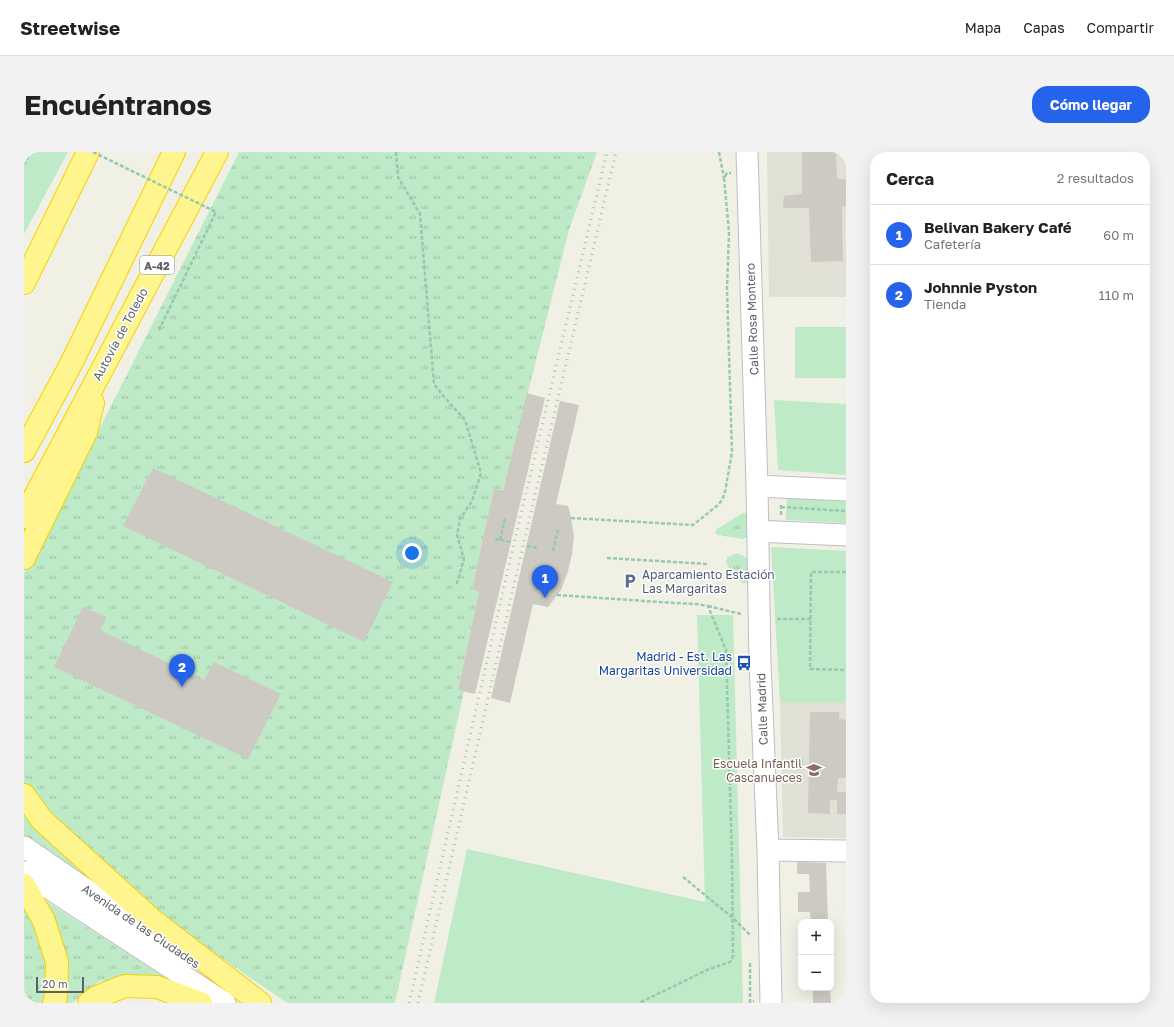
<!DOCTYPE html>
<html lang="es">
<head>
<meta charset="utf-8">
<style>
  :root { --surface:#fff; --page:#f2f2f2; --text:#222; --muted:#767676; --line:#e0e0e0; --accent:#2563eb }
  body { margin:0; font-family:"Golos Text",sans-serif; background:var(--page); color:var(--text) }
  .controls { position:absolute; right:12px; bottom:12px; display:grid; overflow:hidden; border-radius:8px; box-shadow:0 4px 16px #0002 }
  .controls button { width:36px; height:36px; display:grid; place-items:center; padding:0; border:0; border-bottom:1px solid var(--line); background:var(--surface); color:var(--text); font:20px sans-serif }
  .scale { position:absolute; left:12px; bottom:10px; width:48px; box-sizing:border-box; padding-left:4px; border:2px solid #5d6067; border-top:0; font-size:11px; line-height:14px; white-space:nowrap; color:#5d6067; -webkit-text-stroke:3px #fff; paint-order:stroke }
  .you { position:absolute; left:388px; top:401px; width:14px; height:14px; margin:-10px; border:3px solid #fff; border-radius:50%; background:#1a73e8; box-shadow:0 0 0 6px #1a73e833 }
  .badge { display:grid; place-items:center; width:26px; height:26px; border-radius:50%; background:var(--accent); color:#fff; font-size:13px; font-weight:700 }
  .pin { position:absolute; translate:-50% -33px; filter:drop-shadow(0 1px 2px #0008) }
  .pin::after { content:''; position:absolute; top:21px; width:14px; height:12px; background:inherit; clip-path:polygon(0 0,100% 0,50% 100%) }
  .list { margin:0; padding:0; list-style:none }
  h2 { display:flex; justify-content:space-between; align-items:center; height:52px; margin:0; padding:0 16px; font-size:17px }
  h2 small { font-size:13px; font-weight:400; color:var(--muted) }
  .list li { display:grid; grid-template-columns:26px 1fr auto; gap:12px; align-items:center; box-sizing:border-box; height:60px; padding:0 16px; border-top:1px solid var(--line) }
  .list b { display:block; font-size:15px; white-space:nowrap }
  .list p { margin:0; font-size:13px; white-space:nowrap; color:var(--muted) }
  .list em { font-size:13px; font-style:normal; color:var(--muted) }
  .map { position:relative; flex:none; width:822px; height:851px; overflow:hidden; border-radius:16px }
  header { display:flex; align-items:center; gap:24px; box-sizing:border-box; height:56px; padding:0 20px; background:var(--surface); border-bottom:1px solid var(--line) }
  header strong { font-size:19px }
  nav { display:flex; gap:22px; margin-inline-start:auto; font-size:14px }
  .intro { display:flex; align-items:center; justify-content:space-between; box-sizing:border-box; height:96px; padding:0 24px }
  h1 { margin:0; font-size:28px }
  .button { padding:10px 18px; border-radius:16px; background:var(--accent); color:#fff; font-size:14px; font-weight:700 }
  main { display:flex; gap:24px; padding:0 24px }
  aside { flex:1; background:var(--surface); border-radius:16px; box-shadow:0 4px 16px #0002 }
  .map>svg:first-child { display:block }
  .education { fill:#e1e0d4 }
  .grass { fill:url(#grass-tufts) }
  .green { fill:#bfeac7 }
  .building { fill:#cccac2 }
  .lines { fill:none; stroke-linecap:round; stroke-linejoin:round }
  .minor-casing { stroke:#bdbec5; stroke-width:23 }
  .highway-casing { stroke:#f6d100; stroke-width:24 }
  .path { stroke:#96caae; stroke-width:2.5; stroke-dasharray:4 2; stroke-linecap:butt }
  .minor { stroke:#fff; stroke-width:21 }
  .highway { stroke:#fff58e; stroke-width:22 }
  .rail { stroke:#b8b9ba; stroke-width:3; stroke-dasharray:1 5; stroke-linecap:butt }
  .path-bridge { stroke:#96caae; stroke-width:2.5; stroke-dasharray:4 2; stroke-linecap:butt }
  .labels { text-anchor:middle; dominant-baseline:central; stroke-width:3; stroke-linejoin:round; paint-order:stroke }
  .shield { fill:#fff; stroke:#8e9095; stroke-width:1 }
  .shield-label { font-size:11px; font-weight:bold; fill:#5d6067 }
  .street-label { font-size:12px; fill:#5d6067; stroke:#fff }
  .service-label { font-size:12px; fill:#4e5e75; stroke:#fff; text-anchor:start }
  .transit-label { font-size:12px; fill:#164399; stroke:#fff; text-anchor:end }
  .education-label { font-size:12px; fill:#785e54; stroke:#fff; text-anchor:end }
</style>
</head>
<body>
<header>
<strong>Streetwise</strong>
<nav><a>Mapa</a><a>Capas</a><a>Compartir</a></nav>
</header>
<div class="intro"><h1>Encuéntranos</h1><a class="button">Cómo llegar</a></div>
<main>
<div class="map">
<svg width="822" height="851" viewBox="0 0 822 851">
  <defs>
    <pattern id="grass-tufts" width="24" height="20" patternUnits="userSpaceOnUse"><rect width="24" height="20" fill="#bfeac7"/><path d="M3 7l-1-3M5 7V3M7 7l1-3M15 17l-1-3M17 17v-4M19 17l1-3" fill="none" stroke="#9ec1a5"/></pattern>
  </defs>
  <rect width="100%" height="100%" fill="#f1f0e5"/>
  <path class="education" d="M743,0H822V145H745Z
    M756,550L822,551V686L759,685Z"/>
  <path class="grass" d="M215,0H573L545,78L479,339L470,338L448,437L455,440L434,538L440,539L371,851H263L199,807L16,696L0,684V421L27,373Z
    M719,361H722L724,364V384L719,387L695,383L691,381L693,377Z
    M713,401L720,404L725,409L726,427L724,431H718L705,417L702,410L704,405Z
    M0,735L142,826L76,829L48,851H0Z"/>
  <path class="green" d="M0,0H44L0,82Z
    M771,175H822V226H771Z
    M750,248L822,252V323L754,318Z
    M763,345L822,348V371L762,368Z
    M747,395L822,399V551L756,550Z
    M673,463H709L719,851H410L443,697L681,750Z"/>
  <path class="building" d="M778,0H812L813,27H822V54L818,55L819,109L787,110L785,56H759L760,44L778,42Z
    M503,241L521,246L451,542L434,538L455,440L448,437L470,337L479,339Z
    M536,249L555,253L532,352L544,354L547,366L550,384L548,402L544,419L537,438L524,455L509,452L486,551L467,546Z
    M129,316L369,430L340,490L99,374Z
    M59,455L83,465L76,478L180,528L190,510L257,542L224,607L30,515Z
    M786,560H815V567L822,568V626H814L813,640H822V662H813V648H806V662L784,661Z
    M772,606H779V618H772Z
    M773,710L802,711L804,770H787L786,760H774V740H786L785,722H773Z
    M775,779H777V799H775Z
    M777,836H806L807,851H789V837L777,838Z"/>
  <g class="lines">
    <g class="minor-casing">
      <path id="minor" d="M723,0L733,334L736,511L744,698L747,851
        M733,334L822,338
        M734,379L822,383
        M0,695L135,788L163,806
        M744,698L822,699
        M0,720L201,851"/>
    </g>
    <g class="highway-casing">
      <path id="highway" d="M0,131L64,0
        M0,299L47,212L150,0
        M0,365L193,0
        M0,406L62,280L69,251
        M0,643L18,668L127,767L236,851
        M0,733L20,769L33,810L32,844L30,851
        M65,851L73,845L101,834L133,835L177,851"/>
    </g>
    <path class="path" d="M372,0L374,25L396,62L410,232L421,246L441,268L457,321L448,349L436,367L433,383L440,407L432,434
      M695,0L700,26
      M0,13L6,0
      M757,355L822,359
      M757,363V352
      M547,366L669,373L694,353L698,348L701,340L708,300L703,137L705,80L700,26L703,21H707
      M471,387L487,390
      M476,388L481,366
      M503,394L514,396
      M529,399L534,378
      M583,406L684,412
      M822,420H787L786,517L822,518
      M533,443L650,451L673,452L684,454L702,498L708,707L709,804L706,810L683,818L615,851
      M684,454L717,462
      M753,467H787
      M659,725L709,766L727,784
      M726,811V850L730,849"/>
    <use href="#minor" class="minor"/>
    <use href="#highway" class="highway"/>
    <path class="rail" d="M385,851L487,404L583,0
      M394,851L496,407L592,0"/>
    <path class="path-bridge" d="M69,0L192,60L135,178"/>
  </g>
  <defs>
    <g id="parking-bare" transform="scale(1.2)"><path d="M-3.5-5.5H1a3.5 3.5 0 0 1 0 7H-1V5.5H-3.5ZM-1-3.4V-.6H.8a1.4 1.4 0 0 0 0-2.8Z" fill="#5c6f8a" stroke="#fff" stroke-width="2.5" paint-order="stroke"/></g>
    <g id="bus-bare" transform="scale(1.2)"><path d="M-5-6H5V4H4V6H2V4H-2V6H-4V4H-5ZM-3.5-4V0h7V-4ZM-3.5 1.2v1.5H-2V1.2ZM2 1.2v1.5H3.5V1.2Z" fill="#1a4fb4" stroke="#fff" stroke-width="2.5" paint-order="stroke"/></g>
    <g id="school-bare" transform="scale(1.2)"><path d="M0-5L7-2L0 1L-7-2ZM-4 1L0 2.5L4 1V4Q0 6-4 4Z" fill="#8d6e63" stroke="#fff" stroke-width="2.5" paint-order="stroke"/></g>
  </defs>
  <g fill-rule="evenodd">
    <use href="#parking-bare" x="606" y="429"/>
    <use href="#bus-bare" x="720" y="511"/>
    <use href="#school-bare" x="790" y="618"/>
  </g>
  <g class="labels">
    <rect class="shield" x="116" y="104" width="34" height="18" rx="3"/>
    <g class="shield-label">
      <text x="133" y="113">A-42</text>
    </g>
    <g class="street-label">
      <text transform="translate(728 167) rotate(-92)">Calle Rosa Montero</text>
      <text transform="translate(96 182) rotate(-62)">Autovía de Toledo</text>
      <text transform="translate(738 557) rotate(-92)">Calle Madrid</text>
      <text transform="translate(117 774) rotate(34)">Avenida de las Ciudades</text>
    </g>
    <g class="service-label">
      <text x="618" y="422">Aparcamiento Estación<tspan x="618" dy="14">Las Margaritas</tspan></text>
    </g>
    <g class="transit-label">
      <text x="708" y="504">Madrid - Est. Las<tspan x="708" dy="14">Margaritas Universidad</tspan></text>
    </g>
    <g class="education-label">
      <text x="778" y="611">Escuela Infantil<tspan x="778" dy="14">Cascanueces</tspan></text>
    </g>
  </g>
</svg>
<div class="controls">
<button>+</button>
<button>−</button>
</div>
<div class="scale">20 m</div>
<div class="you"></div>
<div class="pin badge" style="left:521px;top:446px">1</div>
<div class="pin badge" style="left:158px;top:535px">2</div>
</div>
<aside>
<h2>Cerca<small>2 resultados</small></h2>
<ul class="list">
<li><span class="badge">1</span><div><b>Belivan Bakery Café</b><p>Cafetería</p></div><em>60 m</em></li>
<li><span class="badge">2</span><div><b>Johnnie Pyston</b><p>Tienda</p></div><em>110 m</em></li>
</ul>
</aside>
</main>
</body>
</html>
